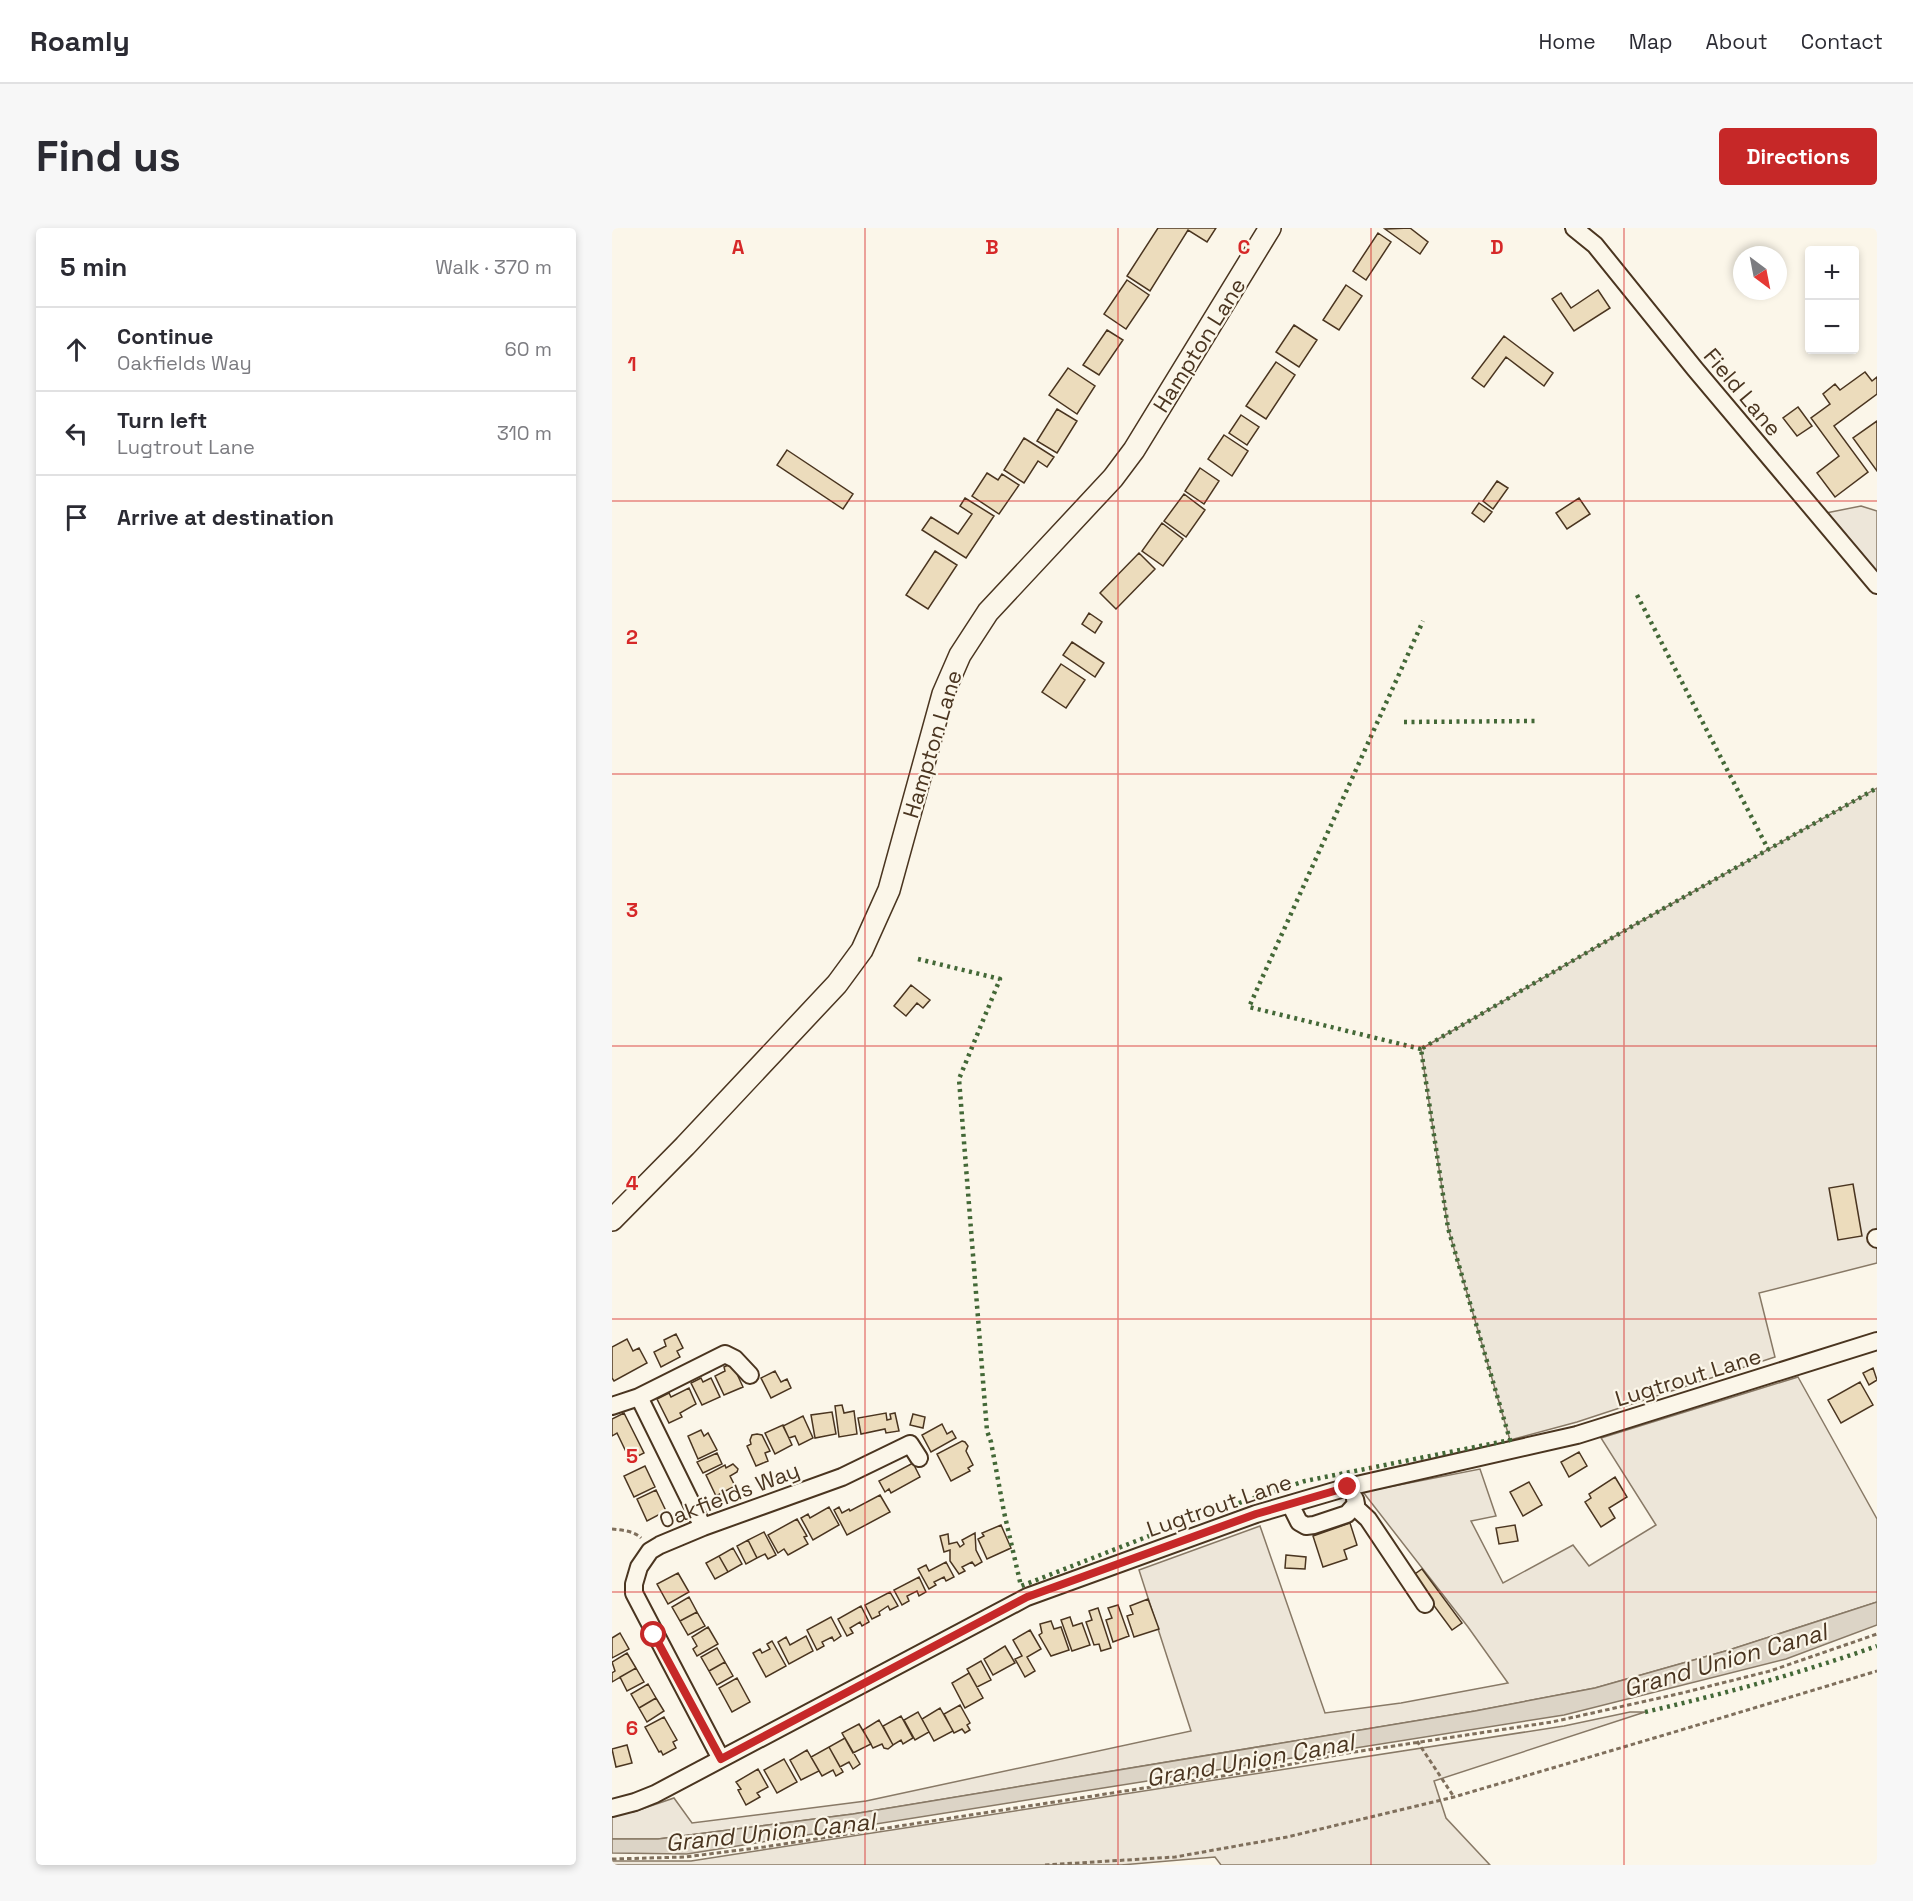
<!DOCTYPE html>
<html lang="en">
<head>
<meta charset="utf-8">
<style>
  :root { --surface:#fff; --page:#f7f7f7; --text:#2b2b33; --muted:#7c7c81; --line:#e1e1e2; --accent:#c62828 }
  body { margin:0; font-family:"Space Grotesk",sans-serif; background:var(--page); color:var(--text) }
  .controls { position:absolute; right:18px; top:18px; display:grid; overflow:hidden; border-radius:6px; box-shadow:0 3px 9px #0003 }
  .controls button { width:54px; height:54px; display:grid; place-items:center; padding:0; border:0; border-bottom:2px solid var(--line); background:var(--surface); color:var(--text); font:30px sans-serif }
  .compass { position:absolute; left:1121px; top:18px; width:54px; height:54px; border-radius:50%; background:var(--surface); box-shadow:0 3px 9px #0003; rotate:148deg }
  .stop { position:absolute; width:18px; height:18px; margin:-14px; border:4px solid #c62828; border-radius:50%; background:#fff }
  .stop.end { background:#c62828; border-color:#fff; box-shadow:0 2px 6px #0008 }
  .list { margin:0; padding:0; list-style:none }
  h2 { display:flex; justify-content:space-between; align-items:center; height:78px; margin:0; padding:0 24px; font-size:26px }
  h2 small { font-size:20px; font-weight:400; color:var(--muted) }
  .list li { display:grid; grid-template-columns:39px 1fr auto; gap:18px; align-items:center; box-sizing:border-box; height:84px; padding:0 24px; border-top:2px solid var(--line) }
  .list b { display:block; font-size:22px; white-space:nowrap }
  .list p { margin:0; font-size:20px; white-space:nowrap; color:var(--muted) }
  .list em { font-size:20px; font-style:normal; color:var(--muted) }
  .icon { flex:none; width:33px; height:33px; fill:none; stroke:currentColor; stroke-width:2; stroke-linecap:round; stroke-linejoin:round }
  .map { position:relative; flex:none; width:1265px; height:1637px; overflow:hidden; border-radius:6px }
  header { display:flex; align-items:center; gap:36px; box-sizing:border-box; height:84px; padding:0 30px; background:var(--surface); border-bottom:2px solid var(--line) }
  header strong { font-size:28px }
  nav { display:flex; gap:33px; margin-inline-start:auto; font-size:21px }
  .intro { display:flex; align-items:center; justify-content:space-between; box-sizing:border-box; height:144px; padding:0 36px }
  h1 { margin:0; font-size:42px }
  .button { padding:15px 27px; border-radius:6px; background:var(--accent); color:#fff; font-size:21px; font-weight:700 }
  main { display:flex; gap:36px; padding:0 36px }
  aside { flex:1; background:var(--surface); border-radius:6px; box-shadow:0 3px 9px #0003 }
  .map>svg:first-child { display:block }
  .green { fill:#ede6d9; stroke:#887966; stroke-width:1.5 }
  .water { fill:#dcd4c6; stroke:#887966; stroke-width:1.5 }
  .building { fill:#ecdcbc; stroke:#4a3520; stroke-width:1.5 }
  .lines { fill:none; stroke-linecap:round; stroke-linejoin:round }
  .minor-casing { stroke:#4a3520; stroke-width:20 }
  .major-casing { stroke:#4a3520; stroke-width:24 }
  .path { stroke:#7f6f5c; stroke-width:3; stroke-dasharray:4.5 3; stroke-linecap:butt }
  .minor { stroke:#fbf6e9; stroke-width:16 }
  .major { stroke:#fbf6e9; stroke-width:21 }
  .hedge { stroke:#436837; stroke-width:4.5; stroke-dasharray:3 4.5; stroke-linecap:butt }
  .route { stroke:#c62828; stroke-width:8 }
  .grid { fill:none; stroke:#d62828; stroke-width:1.5; stroke-opacity:0.55 }
  .labels { text-anchor:middle; dominant-baseline:central; stroke-width:4.5; stroke-linejoin:round; paint-order:stroke }
  .street-label { font-size:22px; fill:#4a3520; stroke:#fbf6e9 }
  .water-label { font-size:24px; font-style:italic; fill:#4a3520; stroke:#fbf6e9 }
  .grid-label { font-size:20px; text-anchor:middle; font-weight:bold; fill:#d62828; stroke:#fbf6e9; stroke-width:4.5; stroke-linejoin:round; paint-order:stroke }
</style>
</head>
<body>
<header>
<strong>Roamly</strong>
<nav><a>Home</a><a>Map</a><a>About</a><a>Contact</a></nav>
</header>
<div class="intro"><h1>Find us</h1><a class="button">Directions</a></div>
<main>
<aside>
<h2>5 min<small>Walk · 370 m</small></h2>
<ul class="list">
<li><svg class="icon" aria-label="ahead" viewBox="0 0 24 24"><path d="M12 20V5M6 11l6-6 6 6"/></svg><div><b>Continue</b><p>Oakfields Way</p></div><em>60 m</em></li>
<li><svg class="icon" aria-label="left" viewBox="0 0 24 24"><path d="M17 20v-9H6M10 6l-5 5 5 5"/></svg><div><b>Turn left</b><p>Lugtrout Lane</p></div><em>310 m</em></li>
<li><svg class="icon" aria-label="arrive" viewBox="0 0 24 24"><path d="M6 21V4h12l-3 4 3 4H6"/></svg><div><b>Arrive at destination</b></div></li>
</ul>
</aside>
<div class="map">
<svg width="1265" height="1637" viewBox="0 0 1265 1637">
  <rect width="100%" height="100%" fill="#fbf6e9"/>
  <path class="green" d="M1249,278L1265,283V345L1214,285Z
    M1265,560V1035L1147,1065L1163,1129L965,1194L898,1212L836,1000L809,821L1017,700Z
    M1186,1149L1265,1291V1374L1117,1422L983,1460L863,1483L241,1586L46,1611H0V1585L21,1584L62,1570L80,1595L254,1573L579,1503L527,1342L648,1298L713,1485L789,1475L896,1455L856,1399L751,1264L868,1241L884,1288L859,1293L891,1355L961,1317L977,1338L1044,1297L989,1210Z
    M1018,1484H1033L822,1553L834,1590L878,1637H609L603,1629L509,1637H0V1633H79L952,1498Z"/>
  <path class="water" d="M1265,1374V1397L1174,1431L952,1487L75,1626L0,1625V1611H46L241,1586L863,1483L983,1460L1117,1422Z"/>
  <path class="building" d="M546,0H604L595,14L576,2L538,63L515,48Z
    M798,0L816,14L808,26L773,1Z
    M766,5L779,14L754,52L741,43Z
    M515,52L537,67L514,101L492,86Z
    M734,57L750,68L727,102L711,92Z
    M986,62L998,80L962,103L940,71L949,65L959,80Z
    M682,97L705,112L687,139L664,124Z
    M495,102L511,112L487,147L471,137Z
    M892,108L941,145L932,158L894,129L872,159L860,150Z
    M664,134L683,147L654,191L634,178Z
    M456,140L483,158L465,186L437,167Z
    M1253,144L1260,153L1265,149V166L1222,198L1256,244L1223,269L1205,245L1227,228L1199,190L1218,176L1211,166L1223,156L1228,162Z
    M1186,179L1200,198L1185,208L1171,190Z
    M445,181L465,193L445,225L425,213Z
    M629,187L647,199L635,217L617,205Z
    M1265,193V243L1241,210Z
    M612,207L636,223L620,248L596,231Z
    M412,210L442,229L435,239L426,233L412,255L392,242Z
    M175,222L241,266L231,281L165,237Z
    M588,240L607,253L592,276L573,263Z
    M375,245L386,252L390,246L407,257L387,286L360,268Z
    M885,253L896,260L881,281L871,273Z
    M572,266L593,282L574,309L552,293Z
    M353,270L382,288L354,330L310,302L319,289L346,306L360,286L348,278Z
    M967,270L978,286L955,301L944,285Z
    M867,275L880,284L872,294L860,285Z
    M550,295L571,311L551,338L530,323Z
    M323,323L345,337L316,381L294,367Z
    M527,325L543,341L504,381L488,365Z
    M477,385L490,394L483,405L470,396Z
    M460,414L492,435L483,449L451,427Z
    M449,436L473,452L454,480L430,464Z
    M299,757L318,772L311,780L305,775L294,788L282,778Z
    M1241,956L1250,1008L1226,1012L1217,960Z
    M64,1106L71,1120L65,1123L68,1129L49,1139L42,1124L54,1118L52,1112Z
    M15,1111L21,1123L27,1120L35,1135L2,1153L0,1150V1119Z
    M120,1135L131,1159L112,1167L103,1148L113,1143L112,1139Z
    M1261,1140L1265,1152L1257,1157L1251,1145Z
    M163,1143L169,1154L175,1151L179,1160L159,1170L149,1150Z
    M89,1150L91,1154L99,1150L108,1169L90,1177L79,1155Z
    M1248,1154L1261,1177L1229,1195L1216,1172Z
    M77,1160L84,1176L68,1185L70,1189L57,1195L45,1171L57,1165L59,1169Z
    M230,1177L232,1185L242,1183L245,1206L227,1209L223,1178Z
    M220,1184L224,1206L203,1210L199,1187Z
    M12,1185L32,1225L18,1232L5,1205L0,1208V1191Z
    M274,1185L275,1192L279,1191L278,1186L283,1185L287,1203L274,1205L273,1201L249,1206L246,1190Z
    M301,1186L313,1189L311,1200L298,1197Z
    M191,1188L201,1210L187,1217L183,1208L177,1210L171,1198Z
    M330,1196L335,1206L340,1203L344,1210L319,1224L310,1207Z
    M171,1197L180,1217L163,1226L153,1205Z
    M89,1202L92,1208L96,1205L105,1222L86,1231L76,1208Z
    M145,1206L150,1207L158,1223L153,1225L156,1233L144,1238L135,1218L139,1216L138,1212L140,1207Z
    M350,1213L353,1214L356,1218L354,1223L361,1237L356,1240L358,1243L339,1253L325,1226Z
    M967,1224L975,1238L957,1249L949,1234Z
    M105,1225L110,1236L91,1245L85,1234Z
    M301,1235L308,1249L279,1265L277,1261L273,1264L267,1253Z
    M121,1236L126,1241L125,1244L118,1248L123,1258L104,1268L94,1247L113,1237L114,1240Z
    M33,1238L43,1259L22,1269L12,1248Z
    M1003,1249L1015,1269L997,1280L1003,1290L989,1299L973,1274L979,1270L977,1266Z
    M917,1254L930,1277L911,1288L898,1264Z
    M44,1262L54,1283L35,1293L25,1271Z
    M268,1267L278,1284L235,1307L222,1282L227,1279L230,1285L237,1281L238,1283Z
    M217,1279L227,1297L201,1312L189,1290L196,1286L198,1290Z
    M185,1291L195,1308L192,1309L196,1316L176,1327L172,1321L166,1325L156,1307Z
    M738,1295L745,1317L732,1322L735,1331L711,1339L701,1308Z
    M389,1297L399,1320L375,1331L366,1311L372,1308L370,1305Z
    M903,1297L906,1313L887,1316L884,1300Z
    M152,1304L164,1327L156,1331L153,1326L145,1330L136,1312Z
    M363,1305L364,1322L370,1334L363,1338L360,1334L350,1339L353,1343L347,1346L338,1333V1322L332,1324L328,1308L336,1306L337,1316L345,1314L348,1319L352,1316L350,1312Z
    M136,1312L145,1330L134,1336L125,1318Z
    M121,1320L130,1336L116,1344L107,1328Z
    M674,1327L694,1329L693,1341L673,1340Z
    M107,1328L116,1344L103,1351L94,1335Z
    M334,1334L342,1349L334,1353L332,1349L322,1354L324,1357L317,1361L306,1341L314,1337L317,1343Z
    M810,1341L850,1395L840,1402L800,1348Z
    M66,1345L77,1364L56,1376L45,1356Z
    M307,1349L314,1364L307,1368L305,1363L295,1368L297,1373L290,1377L282,1362Z
    M278,1364L286,1378L278,1382L276,1378L267,1384L268,1387L260,1391L253,1377Z
    M77,1369L85,1384L68,1393L60,1379Z
    M536,1371L547,1401L522,1409L515,1388L521,1386L518,1378Z
    M506,1377L517,1408L501,1414L494,1392L500,1390L496,1380Z
    M249,1378L257,1394L250,1398L248,1394L238,1400L241,1405L235,1408L226,1391Z
    M486,1380L499,1420L489,1423L487,1416L482,1417L474,1394L480,1392L477,1383Z
    M85,1384L93,1398L76,1407L68,1393Z
    M219,1389L229,1408L222,1413L220,1409L210,1414L212,1418L205,1422L195,1402Z
    M458,1389L461,1398L470,1395L478,1417L460,1423L449,1392Z
    M439,1393L442,1401L449,1399L457,1422L439,1428L427,1407L430,1405L428,1396Z
    M96,1399L106,1416L85,1428L81,1421L85,1418L80,1409Z
    M418,1402L429,1421L415,1429L423,1443L413,1449L403,1431L410,1428L401,1412Z
    M8,1405L17,1421L0,1430V1410Z
    M194,1408L201,1423L177,1436L166,1414L174,1409L178,1417Z
    M160,1413L174,1438L154,1449L141,1425L148,1421L150,1425L158,1421L155,1416Z
    M393,1418L403,1435L381,1447L372,1431Z
    M105,1420L113,1434L97,1443L89,1429Z
    M15,1425L24,1440L0,1454V1445L3,1443L0,1434Z
    M369,1433L379,1452L365,1459L355,1441Z
    M113,1434L121,1448L105,1457L97,1443Z
    M24,1440L32,1454L15,1463L8,1449Z
    M357,1445L371,1470L353,1480L340,1455Z
    M125,1450L138,1474L120,1484L107,1460Z
    M36,1456L44,1470L27,1480L19,1466Z
    M44,1470L52,1483L35,1494L27,1480Z
    M348,1477L358,1495L355,1497L358,1502L353,1505L350,1501L342,1505L332,1486Z
    M328,1480L341,1503L322,1513L310,1491Z
    M306,1484L317,1504L303,1512L292,1492Z
    M289,1488L301,1510L291,1516L289,1512L281,1517L271,1498Z
    M52,1489L65,1512L61,1514L64,1520L51,1527L49,1523L47,1524L33,1499Z
    M267,1492L281,1517L276,1521L272,1520L270,1516L261,1520L251,1502Z
    M247,1496L259,1516L241,1525L230,1505Z
    M233,1510L248,1536L241,1541L237,1534L228,1539L217,1519Z
    M15,1517L20,1535L4,1539L0,1521Z
    M217,1519L231,1544L224,1548L221,1542L210,1548L199,1529Z
    M195,1522L207,1543L189,1552L178,1532Z
    M172,1531L185,1554L165,1565L152,1542Z
    M146,1541L156,1559L145,1565L148,1569L134,1577L126,1562L129,1561L124,1554Z"/>
  <g class="lines">
    <g class="minor-casing">
      <path id="minor" d="M962,0L983,17L1083,141L1265,357
        M1264,1010L1265,1011
        M27,1169L113,1126L123,1131L138,1147
        M0,1178L27,1169L91,1299
        M678,1276L687,1294L694,1298L702,1297L735,1286L744,1276L743,1271
        M742,1278L756,1291L813,1376
        M109,1531L22,1365V1356L27,1339L38,1323L48,1317L91,1299L230,1249L298,1216L307,1230
        M0,1580L23,1574L43,1566L415,1369L644,1286L736,1259L965,1207L1265,1113"/>
    </g>
    <g class="major-casing">
      <path id="major" d="M0,992L73,918L225,756L250,722L277,662L331,466L348,427L376,384L501,250L522,222L658,0"/>
    </g>
    <path class="path" d="M0,1301C10,1302 22,1303 29,1310
      M805,1513L842,1569
      M0,1631L73,1629L152,1619L655,1541L729,1526L940,1494L1070,1465L1158,1443L1265,1406
      M433,1637L563,1629L675,1609L842,1569L1059,1505L1265,1443"/>
    <use href="#minor" class="minor"/>
    <use href="#major" class="major"/>
    <path class="hedge" d="M1025,367L1156,621
      M792,494L924,493
      M306,731L388,751L347,851L375,1203L379,1214L392,1284L409,1358L588,1288L693,1253L898,1212L836,1000L809,821L1017,700L1265,560
      M809,821L637,779L811,393
      M1033,1484C1112,1466 1189,1445 1265,1418"/>
  </g>
  <g class="lines">
    <path class="route" d="M42,1407L109,1531L415,1369L644,1286L736,1259"/>
  </g>
  <path class="grid" d="M253,0V1637M506,0V1637M759,0V1637M1012,0V1637M0,273H1265M0,546H1265M0,818H1265M0,1091H1265M0,1364H1265"/>
  <g class="labels">
    <g class="street-label">
      <text transform="translate(587 117) rotate(-58)">Hampton Lane</text>
      <text transform="translate(1131 164) rotate(50)">Field Lane</text>
      <text transform="translate(320 516) rotate(-73)">Hampton Lane</text>
      <text transform="translate(1076 1149) rotate(-17)">Lugtrout Lane</text>
      <text transform="translate(117 1267) rotate(-21)">Oakfields Way</text>
      <text transform="translate(607 1277) rotate(-19)">Lugtrout Lane</text>
    </g>
    <g class="water-label">
      <text transform="translate(1113 1432) rotate(-16)">Grand Union Canal</text>
      <text transform="translate(638 1532) rotate(-10)">Grand Union Canal</text>
      <text transform="translate(158 1604) rotate(-6)">Grand Union Canal</text>
    </g>
  </g>
  <g class="grid-label">
    <text x="126" y="26">A</text>
    <text x="380" y="26">B</text>
    <text x="632" y="26">C</text>
    <text x="885" y="26">D</text>
    <text x="20" y="143">1</text>
    <text x="20" y="416">2</text>
    <text x="20" y="689">3</text>
    <text x="20" y="962">4</text>
    <text x="20" y="1235">5</text>
    <text x="20" y="1507">6</text>
  </g>
</svg>
<div class="controls">
<button>+</button>
<button>−</button>
</div>
<svg class="compass" viewBox="-18 -18 36 36"><path d="M0-13l5 13h-10z" fill="#e53935"/><path d="M0 13l5-13h-10z" fill="#7c7c81"/></svg>
<div class="stop" style="left:42px;top:1407px"></div>
<div class="stop end" style="left:736px;top:1259px"></div>
</div>
</main>
</body>
</html>
